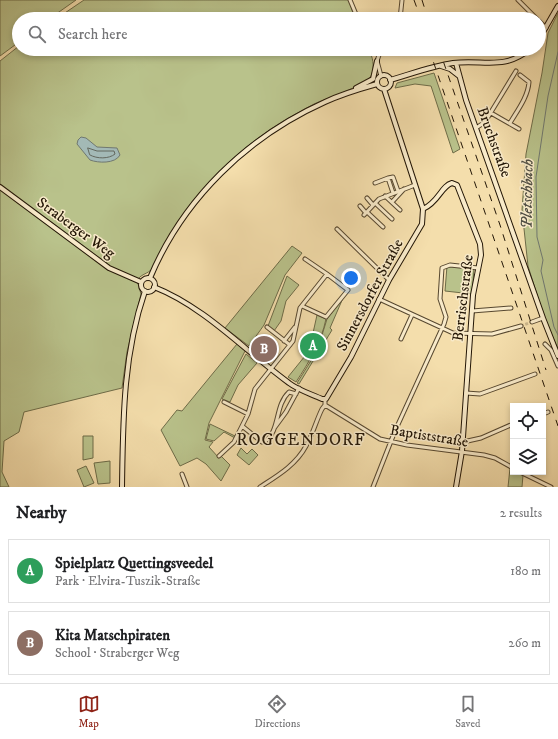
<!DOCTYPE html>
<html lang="en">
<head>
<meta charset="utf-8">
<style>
  :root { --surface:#fff; --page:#f6f6f6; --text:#202124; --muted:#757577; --line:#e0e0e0; --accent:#8f2418 }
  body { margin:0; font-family:"IM FELL DW Pica",serif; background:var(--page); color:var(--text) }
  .controls { position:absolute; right:12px; bottom:12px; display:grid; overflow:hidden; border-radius:0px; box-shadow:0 2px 6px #0003 }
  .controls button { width:36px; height:36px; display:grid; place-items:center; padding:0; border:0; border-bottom:1px solid var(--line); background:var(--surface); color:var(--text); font:20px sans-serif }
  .you { position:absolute; left:351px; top:278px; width:14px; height:14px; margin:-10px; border:3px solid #fff; border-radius:50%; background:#1a73e8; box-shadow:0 0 0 6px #1a73e833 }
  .badge { display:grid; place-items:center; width:26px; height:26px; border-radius:50%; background:var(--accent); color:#fff; font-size:13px; font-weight:700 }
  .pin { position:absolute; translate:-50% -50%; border:2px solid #fff; box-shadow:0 1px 4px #0006 }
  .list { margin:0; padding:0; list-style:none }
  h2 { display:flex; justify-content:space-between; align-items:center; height:52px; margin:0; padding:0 16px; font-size:17px }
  h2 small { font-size:13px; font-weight:400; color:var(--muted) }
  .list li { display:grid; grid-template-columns:26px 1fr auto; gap:12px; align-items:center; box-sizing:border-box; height:64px; margin:0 8px 8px; padding:0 8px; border:1px solid var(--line); border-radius:0px }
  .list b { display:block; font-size:15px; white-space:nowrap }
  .list p { margin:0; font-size:13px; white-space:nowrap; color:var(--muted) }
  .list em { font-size:13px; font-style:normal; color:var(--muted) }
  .icon { flex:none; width:22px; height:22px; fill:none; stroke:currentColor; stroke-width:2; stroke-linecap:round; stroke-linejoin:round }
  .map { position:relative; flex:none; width:558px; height:487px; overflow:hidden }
  .search { position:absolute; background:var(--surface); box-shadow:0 2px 6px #0003; left:12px; right:12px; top:12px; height:44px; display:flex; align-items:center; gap:10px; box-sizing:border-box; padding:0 14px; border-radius:22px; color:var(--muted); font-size:15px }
  .sheet { height:196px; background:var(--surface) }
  nav { display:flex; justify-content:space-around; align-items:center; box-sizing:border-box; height:56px; border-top:1px solid var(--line); background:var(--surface); font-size:11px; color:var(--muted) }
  nav a { display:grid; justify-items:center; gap:2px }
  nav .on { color:var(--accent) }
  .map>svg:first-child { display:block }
  .green { fill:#b9c28b; stroke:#6e6c48 }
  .water { fill:#a3b9b6; stroke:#707870 }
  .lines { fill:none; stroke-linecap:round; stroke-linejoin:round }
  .shore { stroke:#63685e; stroke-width:1 }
  .stream { stroke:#707870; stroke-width:1 }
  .street-tunnel { stroke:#cab68b; stroke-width:3; stroke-dasharray:3 1.5; stroke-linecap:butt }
  .street-casing { stroke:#574830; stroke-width:5 }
  .secondary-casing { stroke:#231606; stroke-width:6 }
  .street { stroke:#f8eac9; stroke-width:3 }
  .secondary { stroke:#f8eac9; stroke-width:4 }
  .rail { stroke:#231606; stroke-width:1; stroke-dasharray:7 7; stroke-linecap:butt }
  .labels { text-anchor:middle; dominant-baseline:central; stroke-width:3; stroke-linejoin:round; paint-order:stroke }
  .street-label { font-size:15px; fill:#231606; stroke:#f8eac9 }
  .water-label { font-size:16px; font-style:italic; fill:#504f44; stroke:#f8eac9 }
  .quarter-label { font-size:17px; letter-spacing:1px; fill:#231606; stroke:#f8eac9 }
</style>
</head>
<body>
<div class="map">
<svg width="558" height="487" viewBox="0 0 558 487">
  <rect width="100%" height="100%" fill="#f4deac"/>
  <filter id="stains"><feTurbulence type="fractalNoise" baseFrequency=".005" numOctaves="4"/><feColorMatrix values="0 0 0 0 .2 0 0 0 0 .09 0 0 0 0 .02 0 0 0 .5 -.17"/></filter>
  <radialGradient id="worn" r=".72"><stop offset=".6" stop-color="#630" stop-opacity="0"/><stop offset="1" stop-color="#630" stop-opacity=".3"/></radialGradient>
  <path class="green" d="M0,0H76L49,19H19V42L0,56Z
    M84,0H349L355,19H56Z
    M558,13V349L544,317L528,266L522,210L526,154L542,73L548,33Z
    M19,46V49H365V54L370,53C374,59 374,71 371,76C363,87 327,98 314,104C303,110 292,116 282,122C248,143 216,171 192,203C177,223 166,247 153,268C147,275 141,273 136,282L138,284L141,294L127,352L122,388L24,412L19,432L4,441L2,472L9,487H0V61Z
    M434,73L460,149L453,153L431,86L415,84L395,88L397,83Z
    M292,246L302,253L285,275L264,325L249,346L225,328Z
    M447,266L474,269L472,294L445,291Z
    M287,276L299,285L286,301L281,321L274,331L268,326Z
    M343,298L330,328L332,330L299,384L297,383L317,351L327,319Z
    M317,315L326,319C321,343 309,362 296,382L288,377L309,351Z
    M237,344L245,351L209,423L205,440L213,442L209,447L219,458L221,456L230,465L221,481L206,464L197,458L180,466L161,430L177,410L182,411Z
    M246,354L257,363L238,385L230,402L222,399Z
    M210,424L235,436V438L224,432L214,441L206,439Z
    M83,436H93V458L83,460Z
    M241,448L247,454L252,449L258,455L249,465L237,455Z
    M110,461V483L98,484L94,463Z
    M86,466L94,483L84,487L77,470Z
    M510,468L513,472L523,475L522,487H508Z"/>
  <path class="water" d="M81,137L86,138L97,147L117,148L120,155C115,164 98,163 90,160L77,144L78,140Z"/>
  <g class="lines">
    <path class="shore" d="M88,148L97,151H114L115,154C109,159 97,159 90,155Z"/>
    <path class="stream" d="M558,52L548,96L536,177L537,237L543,260L541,271L554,327L558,335"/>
    <path class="street-tunnel" d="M521,326L532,322"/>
    <g class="street-casing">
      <path id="street" d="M350,0L358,19
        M518,0L537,19
        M400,19L402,0
        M539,21L546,28
        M381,76L377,61L381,49
        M491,113L519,129
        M510,123C517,111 528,97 529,82L520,75
        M476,128L485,122L516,71
        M375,183L388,178
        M393,193L388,178L393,177L398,191
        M385,196L400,210
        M367,198L373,205
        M392,202L404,189
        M375,203L392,219
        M360,206L366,213
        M367,212L383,227
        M364,215L379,199L415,185
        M337,229L389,280
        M305,259L327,274
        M379,299L453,333L492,334L521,326
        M472,311L511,308
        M532,322L543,318
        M267,327L290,345
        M401,339L412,315
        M284,341L295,327
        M545,344L551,350L558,366
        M466,393L480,394L535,374
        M224,402L248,414L255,389L293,341L300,308L327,274L348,290L326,317L302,306
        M325,405L380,439L407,445L484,455L495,458L513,468
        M248,414L242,426L262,442H264C281,431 274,406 289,392L296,394
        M543,414L548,412
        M275,427L286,412L299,388
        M463,442L481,438L513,424
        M219,456L234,442L242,426
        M520,472L551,487
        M182,474L187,487
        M260,487C277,476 296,465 306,446C313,434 316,421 322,409L325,405V399
        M373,487L395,431L444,324L446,317L440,299L442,268L450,265L478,268"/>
    </g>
    <g class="secondary-casing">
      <path id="secondary" d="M539,39L558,6
        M456,63L466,100L543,318L558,356
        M441,66L450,69L459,76
        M377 82a7 7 0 1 1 14 0a7 7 0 1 1-14 0Z
        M390,80C411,74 432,66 453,63C483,59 504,71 530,49
        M356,88L373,79L377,61
        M0,187L109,268L141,282
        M423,209C439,202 441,186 452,183L457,185L480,244L481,255L473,295L462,451L456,487
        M141 285a7 7 0 1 1 14 0a7 7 0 1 1-14 0Z
        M150,278C183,199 247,137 325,102C342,94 359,89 377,84
        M154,287C205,307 245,351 289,383C298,390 311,394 322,399H326L351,357L389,280L422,224L423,209L384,89
        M122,487C123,420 123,355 145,291"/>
    </g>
    <use href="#street" class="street"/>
    <use href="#secondary" class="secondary"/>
    <path class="rail" d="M414,0L421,19
      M422,0L428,19
      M429,49L558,426
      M439,49L500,225L546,370"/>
  </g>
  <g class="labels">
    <g class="street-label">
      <text transform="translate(494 142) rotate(70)">Bruchstraße</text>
      <text transform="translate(76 228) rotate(36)">Straberger Weg</text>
      <text transform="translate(370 295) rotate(-62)">Sinnersdorfer Straße</text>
      <text transform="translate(463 298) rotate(-83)">Berrischstraße</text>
      <text transform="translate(429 436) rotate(9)">Baptiststraße</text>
    </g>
    <g class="water-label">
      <text transform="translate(527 194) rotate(-89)">Pletschbach</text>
    </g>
    <g class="quarter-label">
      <text x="301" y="440">ROGGENDORF</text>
    </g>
  </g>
  <rect width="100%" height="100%" filter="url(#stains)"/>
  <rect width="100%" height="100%" fill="url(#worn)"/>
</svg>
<div class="controls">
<button><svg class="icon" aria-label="locate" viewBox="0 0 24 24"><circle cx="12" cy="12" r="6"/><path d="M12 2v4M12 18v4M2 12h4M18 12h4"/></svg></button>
<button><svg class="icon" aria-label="layers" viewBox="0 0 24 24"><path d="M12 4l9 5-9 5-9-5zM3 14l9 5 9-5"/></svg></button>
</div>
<div class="you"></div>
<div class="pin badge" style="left:313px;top:346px;background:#2e9e5b">A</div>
<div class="pin badge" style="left:264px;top:349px;background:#8d6e63">B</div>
<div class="search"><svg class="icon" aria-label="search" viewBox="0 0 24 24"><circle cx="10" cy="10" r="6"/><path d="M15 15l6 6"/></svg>Search here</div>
</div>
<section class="sheet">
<h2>Nearby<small>2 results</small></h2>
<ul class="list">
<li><span class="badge" style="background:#2e9e5b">A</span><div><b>Spielplatz Quettingsveedel</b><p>Park · Elvira-Tuszik-Straße</p></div><em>180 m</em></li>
<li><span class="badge" style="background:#8d6e63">B</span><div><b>Kita Matschpiraten</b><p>School · Straberger Weg</p></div><em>260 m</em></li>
</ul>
</section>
<nav>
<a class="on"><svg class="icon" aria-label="map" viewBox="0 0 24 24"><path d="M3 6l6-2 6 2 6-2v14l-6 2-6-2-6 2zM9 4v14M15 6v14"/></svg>Map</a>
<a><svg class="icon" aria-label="directions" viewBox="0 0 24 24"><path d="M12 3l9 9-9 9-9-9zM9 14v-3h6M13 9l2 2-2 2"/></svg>Directions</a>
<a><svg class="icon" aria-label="saved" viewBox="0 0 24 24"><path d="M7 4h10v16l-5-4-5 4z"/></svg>Saved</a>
</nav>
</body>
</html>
